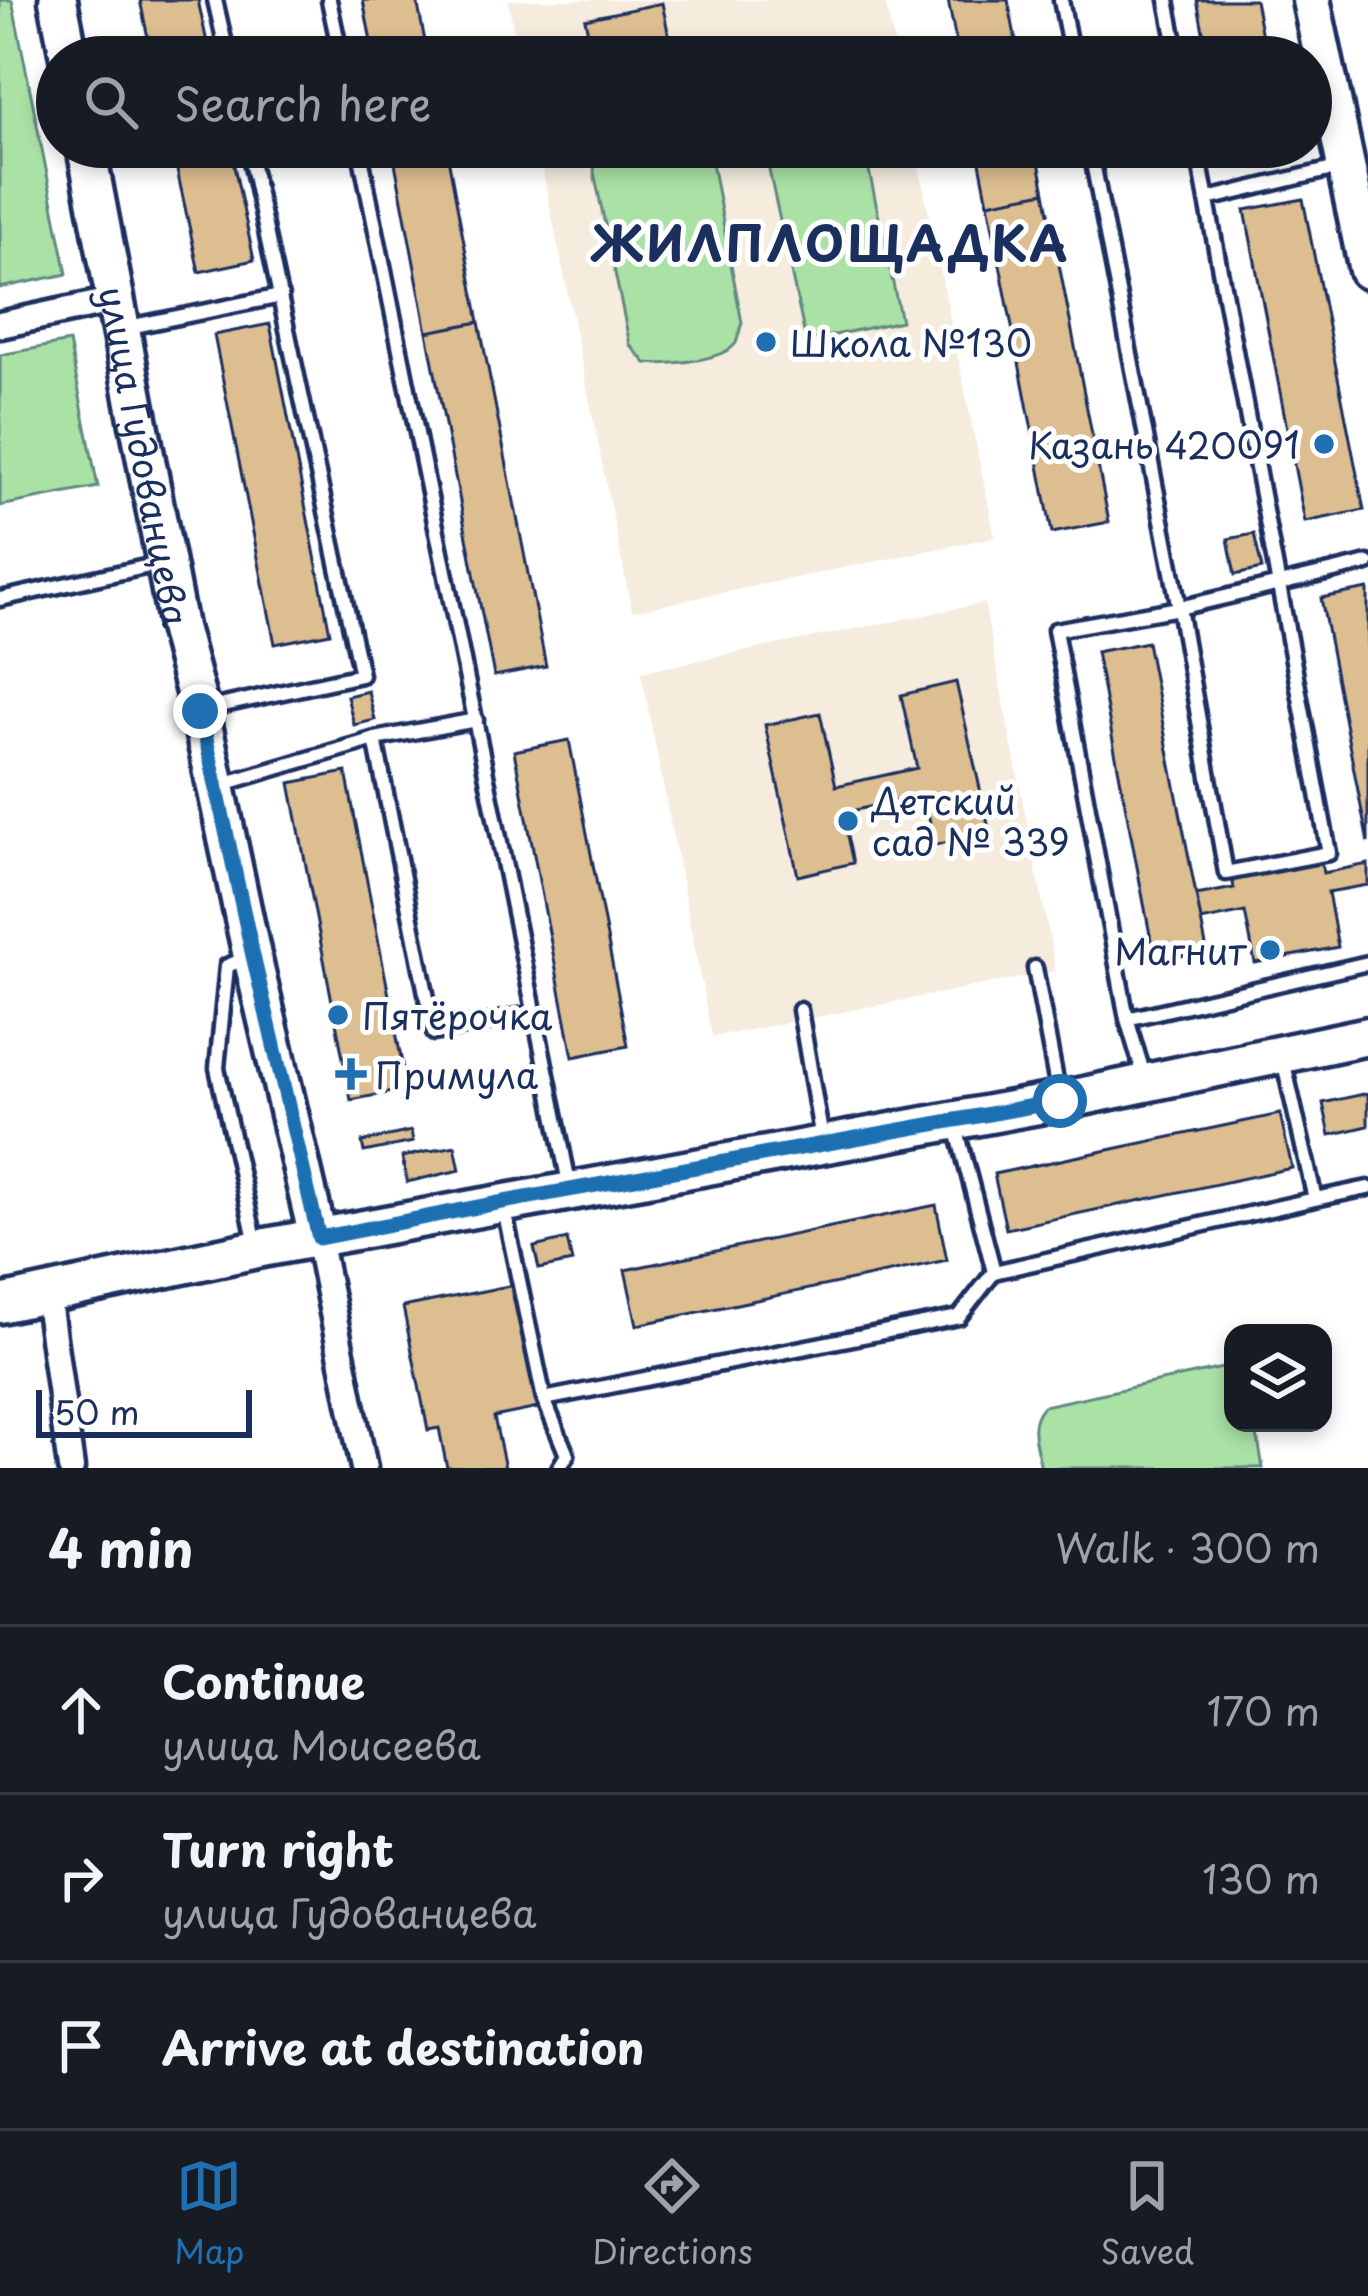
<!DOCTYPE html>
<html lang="en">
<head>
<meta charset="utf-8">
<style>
  :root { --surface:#171b24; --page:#242831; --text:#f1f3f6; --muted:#9ea1a6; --line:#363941; --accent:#1f6fb2 }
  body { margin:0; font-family:"Playpen Sans",sans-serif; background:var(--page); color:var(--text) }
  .controls { position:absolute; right:36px; bottom:36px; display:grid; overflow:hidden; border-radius:24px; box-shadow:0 6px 18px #0003 }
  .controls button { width:108px; height:108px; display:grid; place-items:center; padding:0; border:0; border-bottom:3px solid var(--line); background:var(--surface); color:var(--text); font:60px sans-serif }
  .scale { position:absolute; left:36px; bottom:30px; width:216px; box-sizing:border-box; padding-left:12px; border:6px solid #1b2f5e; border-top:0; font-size:33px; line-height:42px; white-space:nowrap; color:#1b2f5e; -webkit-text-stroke:9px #fff; paint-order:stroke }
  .stop { position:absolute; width:36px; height:36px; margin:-27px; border:9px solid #1f6fb2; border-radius:50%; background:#fff }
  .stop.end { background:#1f6fb2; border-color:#fff; box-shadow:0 3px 12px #0008 }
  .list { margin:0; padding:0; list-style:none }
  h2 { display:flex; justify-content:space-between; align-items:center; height:156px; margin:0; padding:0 48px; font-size:51px }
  h2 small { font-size:39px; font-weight:400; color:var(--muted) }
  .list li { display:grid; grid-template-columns:78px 1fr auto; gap:36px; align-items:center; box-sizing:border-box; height:168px; padding:0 48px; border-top:3px solid var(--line) }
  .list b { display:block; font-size:45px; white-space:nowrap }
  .list p { margin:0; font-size:39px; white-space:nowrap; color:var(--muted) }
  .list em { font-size:39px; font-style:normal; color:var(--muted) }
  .icon { flex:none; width:66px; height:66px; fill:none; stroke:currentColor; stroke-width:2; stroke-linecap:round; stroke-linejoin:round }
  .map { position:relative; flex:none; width:1368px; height:1468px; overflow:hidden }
  .search { position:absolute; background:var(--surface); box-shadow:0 6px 18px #0003; left:36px; right:36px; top:36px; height:132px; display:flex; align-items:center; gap:30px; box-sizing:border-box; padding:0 42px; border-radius:66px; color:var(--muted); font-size:45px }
  .sheet { height:660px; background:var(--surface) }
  nav { display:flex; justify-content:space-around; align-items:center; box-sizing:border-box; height:168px; border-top:3px solid var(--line); background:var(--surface); font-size:33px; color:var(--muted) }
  nav a { display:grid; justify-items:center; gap:6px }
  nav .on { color:var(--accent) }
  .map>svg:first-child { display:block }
  .built { fill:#f5ecde }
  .green { fill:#aae1a5; stroke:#628882; stroke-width:3 }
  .building { fill:#ddbe90; stroke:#1b2f5e; stroke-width:3 }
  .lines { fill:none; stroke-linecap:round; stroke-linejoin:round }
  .lane-casing { stroke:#1b2f5e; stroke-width:21 }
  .street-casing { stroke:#1b2f5e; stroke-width:33 }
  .secondary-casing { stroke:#1b2f5e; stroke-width:45 }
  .lane { stroke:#fff; stroke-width:12 }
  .street { stroke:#fff; stroke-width:24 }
  .secondary { stroke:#fff; stroke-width:36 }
  .route { stroke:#1f6fb2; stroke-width:15 }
  .poi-dot { fill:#1f6fb2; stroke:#fff; stroke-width:4.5 }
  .labels { text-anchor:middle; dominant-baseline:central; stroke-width:10; stroke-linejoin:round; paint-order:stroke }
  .poi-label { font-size:36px; fill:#1b2f5e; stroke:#fff; text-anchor:start }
  .street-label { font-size:36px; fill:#1b2f5e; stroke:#fff }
  .district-label { font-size:48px; font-weight:bold; letter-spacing:3px; fill:#1b2f5e; stroke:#fff }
</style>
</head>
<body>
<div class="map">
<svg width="1368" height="1468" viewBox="0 0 1368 1468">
  <rect width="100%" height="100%" fill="#fff"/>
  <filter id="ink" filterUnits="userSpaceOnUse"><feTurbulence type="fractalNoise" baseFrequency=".00833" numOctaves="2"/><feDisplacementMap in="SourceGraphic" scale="24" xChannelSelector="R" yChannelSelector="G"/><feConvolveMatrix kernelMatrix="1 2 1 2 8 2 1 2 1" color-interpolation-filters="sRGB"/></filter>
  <g filter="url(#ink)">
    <path class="built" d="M508,0H885L897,57H519Z
      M538,147H915L995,537L632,611Z
      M984,603L1056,971L712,1037L641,672Z"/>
    <path class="green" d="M0,0H12L67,274L0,288Z
      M597,147H709L742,323C741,325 737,341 736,343C724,361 665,365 646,363L630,345L594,172Z
      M764,147H864L901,321L806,341Z
      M69,342L98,487L0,506V355Z
      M1227,1367L1233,1368V1423H1255L1263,1468H1041C1037,1446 1026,1424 1043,1406Z"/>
    <path class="building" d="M140,0H198L210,57H152Z
      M363,0H417L428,57H374Z
      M948,0H1008L1019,57H959Z
      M1197,0H1255L1266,57H1208Z
      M662,3L673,56L593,57L585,19Z
      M172,147H230L254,260L199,272Z
      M392,147H446L479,322L427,332Z
      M977,147H1036L1045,192L988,203Z
      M1045,192L1109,522L1052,533L988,203Z
      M1303,199L1364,510L1305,522L1245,210Z
      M479,322L546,666L494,676L427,332Z
      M270,324L330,633L275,644L214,335Z
      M1254,534L1262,569L1235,575L1228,539Z
      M1368,589V843L1321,598Z
      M1147,642L1207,951L1155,961L1096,652Z
      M956,682L990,833L935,845L924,795L842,813L853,863L798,876L765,725L820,713L836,786L917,768L901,695Z
      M368,691L375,720L354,725L347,696Z
      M569,740L628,1046L573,1057L514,751Z
      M346,772L407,1089L351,1100L290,783Z
      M1321,862L1323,873L1368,864V885L1328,892L1338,947L1255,963L1245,912L1201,921L1196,895L1234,888L1232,878Z
      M1368,1093V1126L1330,1135L1323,1103Z
      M1280,1114L1292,1168L1006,1229L994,1174Z
      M411,1131L413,1142L364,1152L362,1142Z
      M455,1146L460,1170L407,1182L402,1157Z
      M936,1205L947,1260L637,1325L625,1270Z
      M567,1239L572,1262L539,1269L534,1247Z
      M513,1285L538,1408L494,1417L505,1468H447L439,1428L428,1430L403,1307Z"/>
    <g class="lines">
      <g class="lane-casing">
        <path id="lane" d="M215,0L228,57
          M329,0L341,57
          M1061,0L1072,57
          M1167,0L1178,57
          M359,147L570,1188
          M1090,147L1179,608L1226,873L1329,853L1197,147
          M1208,199L1341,167
          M124,328L281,296
          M0,599L163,563
          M201,710L361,675L248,147
          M375,739L434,1033L534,1013
          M223,784L375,739L476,720
          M249,957L227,966L217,1068L257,1248
          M1035,968L1059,1096
          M800,1010L822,1139
          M1127,1019L1368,963
          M1282,1055L1315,1199L1368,1188
          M1145,1079L1127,1019L1055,630L1179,608L1368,563
          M955,1123L994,1272
          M504,1209L544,1399L567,1455L559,1468
          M544,1399L959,1317L994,1272L1315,1199"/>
      </g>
      <g class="street-casing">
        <path id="street" d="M0,325L116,300
          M318,1238L364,1468
          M47,1294L71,1468"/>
      </g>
      <g class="secondary-casing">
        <g id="secondary">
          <path d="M58,0L69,57"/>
          <path d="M1311,0L1368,270"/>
          <path id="s1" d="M86,147L178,627L200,711L252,956L318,1238"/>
          <path d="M0,1304L267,1247L1060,1101L1368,1036"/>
        </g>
      </g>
      <use href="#lane" class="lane"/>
      <use href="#street" class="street"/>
      <use href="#secondary" class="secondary"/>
    </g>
  </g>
  <g class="lines" filter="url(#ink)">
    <path class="route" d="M200,711L253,956L319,1238L503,1202L1060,1101"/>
  </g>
  <g class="poi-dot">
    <circle cx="766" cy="342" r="12"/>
    <circle cx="1324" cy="444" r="12"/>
    <circle cx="848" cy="821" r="12"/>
    <circle cx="1270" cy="950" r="12"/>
    <circle cx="338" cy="1015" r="12"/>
    <path d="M345 1056h12v12h12v12h-12v12h-12v-12h-12v-12h12z"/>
  </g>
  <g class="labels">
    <g class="poi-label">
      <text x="790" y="342">Школа №130</text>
      <text x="1300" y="444" text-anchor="end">Казань 420091</text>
      <text x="872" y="800">Детский<tspan x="872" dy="41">сад № 339</tspan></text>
      <text x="1246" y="950" text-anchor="end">Магнит</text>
      <text x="362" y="1015">Пятёрочка</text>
      <text x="375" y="1074">Примула</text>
    </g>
    <g class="street-label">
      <text stroke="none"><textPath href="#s1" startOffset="315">улица Гудованцева</textPath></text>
    </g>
    <g class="district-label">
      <text x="831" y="242">ЖИЛПЛОЩАДКА</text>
    </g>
  </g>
</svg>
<div class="controls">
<button><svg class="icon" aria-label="layers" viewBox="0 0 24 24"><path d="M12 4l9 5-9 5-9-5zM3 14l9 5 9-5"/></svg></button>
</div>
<div class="scale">50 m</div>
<div class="stop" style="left:1060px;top:1101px"></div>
<div class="stop end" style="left:200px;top:711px"></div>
<div class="search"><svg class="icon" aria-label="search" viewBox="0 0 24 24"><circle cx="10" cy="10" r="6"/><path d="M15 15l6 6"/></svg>Search here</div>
</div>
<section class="sheet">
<h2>4 min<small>Walk · 300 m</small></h2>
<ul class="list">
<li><svg class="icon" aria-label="ahead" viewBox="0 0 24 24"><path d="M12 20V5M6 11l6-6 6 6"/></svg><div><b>Continue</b><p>улица Моисеева</p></div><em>170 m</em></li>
<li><svg class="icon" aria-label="right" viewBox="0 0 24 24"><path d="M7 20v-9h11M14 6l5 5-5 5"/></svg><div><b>Turn right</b><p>улица Гудованцева</p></div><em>130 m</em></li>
<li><svg class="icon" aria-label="arrive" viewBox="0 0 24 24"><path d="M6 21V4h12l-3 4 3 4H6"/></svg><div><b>Arrive at destination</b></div></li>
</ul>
</section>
<nav>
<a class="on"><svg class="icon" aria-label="map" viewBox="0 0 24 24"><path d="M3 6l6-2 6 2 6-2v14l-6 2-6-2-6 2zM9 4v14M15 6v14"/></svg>Map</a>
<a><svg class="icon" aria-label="directions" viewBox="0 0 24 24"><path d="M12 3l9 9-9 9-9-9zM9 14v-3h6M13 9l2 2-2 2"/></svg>Directions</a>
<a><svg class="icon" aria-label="saved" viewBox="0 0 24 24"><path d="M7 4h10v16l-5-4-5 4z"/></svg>Saved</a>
</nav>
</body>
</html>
